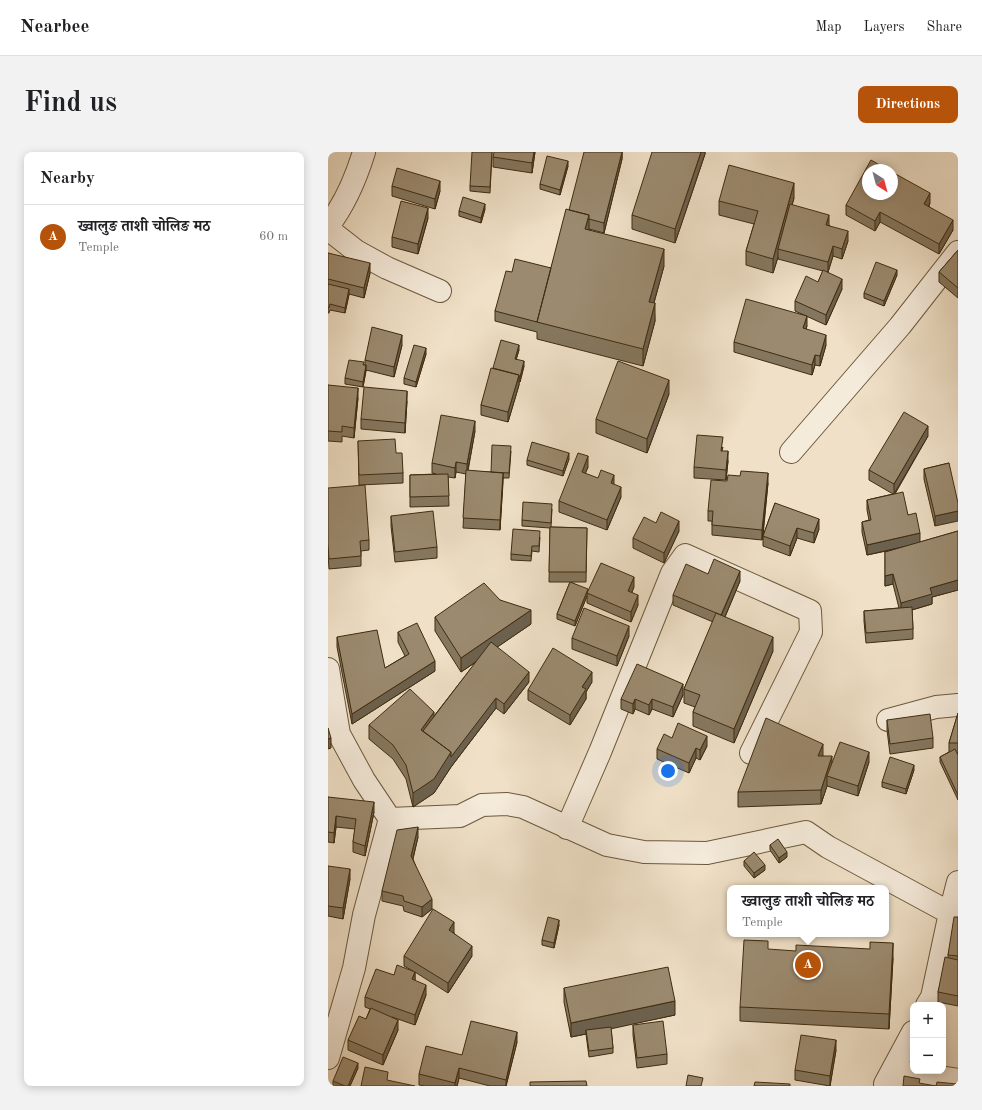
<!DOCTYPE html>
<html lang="en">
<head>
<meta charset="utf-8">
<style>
  :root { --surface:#fff; --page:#f2f2f2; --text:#202124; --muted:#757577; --line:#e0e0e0; --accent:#b45309 }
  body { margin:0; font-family:"Old Standard TT","Noto Serif Devanagari",serif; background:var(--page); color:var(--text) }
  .controls { position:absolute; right:12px; bottom:12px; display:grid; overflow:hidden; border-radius:8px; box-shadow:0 2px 10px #0003 }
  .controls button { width:36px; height:36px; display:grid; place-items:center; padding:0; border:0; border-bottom:1px solid var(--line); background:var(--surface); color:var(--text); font:20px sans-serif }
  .compass { position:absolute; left:534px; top:12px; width:36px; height:36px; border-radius:50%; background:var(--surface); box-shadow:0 2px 10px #0003; rotate:144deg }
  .you { position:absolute; left:340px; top:619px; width:14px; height:14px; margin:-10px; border:3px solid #fff; border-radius:50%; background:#1a73e8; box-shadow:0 0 0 6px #1a73e833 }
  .badge { display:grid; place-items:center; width:26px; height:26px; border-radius:50%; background:var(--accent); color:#fff; font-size:13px; font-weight:700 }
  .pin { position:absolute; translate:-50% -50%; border:2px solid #fff; box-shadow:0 1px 4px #0006 }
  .popup { position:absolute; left:399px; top:733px; width:162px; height:52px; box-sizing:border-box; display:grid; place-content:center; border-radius:8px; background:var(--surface); filter:drop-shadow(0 1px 3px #0005); font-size:13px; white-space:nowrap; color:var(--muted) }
  .popup b { font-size:15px; color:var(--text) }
  .popup::after { content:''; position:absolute; left:50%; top:100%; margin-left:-8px; border:8px solid transparent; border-top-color:var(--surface) }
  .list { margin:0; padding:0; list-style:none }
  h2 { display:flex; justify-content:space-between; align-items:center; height:52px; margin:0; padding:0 16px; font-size:17px }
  h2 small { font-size:13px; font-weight:400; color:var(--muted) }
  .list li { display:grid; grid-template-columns:26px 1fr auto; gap:12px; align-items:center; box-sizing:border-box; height:64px; padding:0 16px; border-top:1px solid var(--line) }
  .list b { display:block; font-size:15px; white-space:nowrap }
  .list p { margin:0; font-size:13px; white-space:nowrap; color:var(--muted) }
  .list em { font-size:13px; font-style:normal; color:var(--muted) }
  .map { position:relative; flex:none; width:630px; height:934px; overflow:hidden; border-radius:8px }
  header { display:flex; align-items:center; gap:24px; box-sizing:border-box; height:56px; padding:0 20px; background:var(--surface); border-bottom:1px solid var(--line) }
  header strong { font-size:19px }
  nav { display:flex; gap:22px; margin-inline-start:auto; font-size:14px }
  .intro { display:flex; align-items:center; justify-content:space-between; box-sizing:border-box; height:96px; padding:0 24px }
  h1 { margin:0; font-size:28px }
  .button { padding:10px 18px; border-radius:8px; background:var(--accent); color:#fff; font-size:14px; font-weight:700 }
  main { display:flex; gap:24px; padding:0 24px }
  aside { flex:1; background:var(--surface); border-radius:8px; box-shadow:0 2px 10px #0003 }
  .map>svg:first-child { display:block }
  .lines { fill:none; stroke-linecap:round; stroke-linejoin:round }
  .minor-casing { stroke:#6c593d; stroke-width:24 }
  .minor { stroke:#f5ebdb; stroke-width:22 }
  .wall { fill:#85775f; stroke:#402c0f }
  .shaded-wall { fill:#6c614e; stroke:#402c0f }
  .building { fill:#9b8a6f; stroke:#402c0f }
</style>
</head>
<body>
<header>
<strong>Nearbee</strong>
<nav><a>Map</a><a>Layers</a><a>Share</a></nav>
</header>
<div class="intro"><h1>Find us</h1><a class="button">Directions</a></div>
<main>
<aside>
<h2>Nearby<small></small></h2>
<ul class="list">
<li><span class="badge">A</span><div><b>ख्वालुङ ताशी चोलिङ मठ</b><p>Temple</p></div><em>60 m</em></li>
</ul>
</aside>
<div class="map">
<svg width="630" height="934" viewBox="0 0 630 934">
  <rect width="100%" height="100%" fill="#efe0c7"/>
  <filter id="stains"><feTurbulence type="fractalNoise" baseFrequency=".005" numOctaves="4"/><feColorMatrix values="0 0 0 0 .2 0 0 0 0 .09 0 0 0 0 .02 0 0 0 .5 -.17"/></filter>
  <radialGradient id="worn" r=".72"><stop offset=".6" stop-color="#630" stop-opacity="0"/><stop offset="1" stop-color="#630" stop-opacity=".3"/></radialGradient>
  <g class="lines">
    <g class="minor-casing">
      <path id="minor" d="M0,74C17,52 28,26 36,0
        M0,77L28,99L59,116L112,139
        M463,300L572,174L630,100
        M0,517L11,582L36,628L62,667
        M560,568L608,555L630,553
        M239,676L272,600L344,421L357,403L482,459L483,480L423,601
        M599,853L604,845L622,761L630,730
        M0,906L26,816L36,763L62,667L132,664L154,653L179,652L195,655L279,693L316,700L379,701L478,680L500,695L622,761L630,763
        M558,931L578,920L630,928
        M557,932L585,880"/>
    </g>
    <use href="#minor" class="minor"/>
  </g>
  <path class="wall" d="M164,0L162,41L142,39V34Z
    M207,0L204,21L165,15V5Z
    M294,0V7L276,81L261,77V78L336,114L326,151L327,169L315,214L209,187V180L167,169V159L184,120L223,116L241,58Z
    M377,0V2L347,91L304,77V63Z
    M240,14L232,43L212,37V32Z
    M64,34L112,39L107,57L64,44Z
    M466,46L464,53L501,73L520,89L514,107L505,104L500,120L514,137L498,173L467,159V149L490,130L495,119L450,107V105L445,121L418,113V99L426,72L391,63V49Z
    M602,51L601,54L625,78L611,102L552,70L547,79L518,63V53Z
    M157,57L153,71L131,64V59Z
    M100,66L90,102L64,95V85Z
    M630,98V146L611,130V120Z
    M0,101L42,121L36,146L21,142L17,161L2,158L1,161H0Z
    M569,123L556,154L536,146V141Z
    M479,174L478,177L498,193L492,214L487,213L484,223L406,200V190Z
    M74,193L66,225L38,218L35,235L17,232V226L36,213H37V208Z
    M191,198L188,207L196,214L192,230H191V233L180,270L153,263V253L165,216Z
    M98,202L88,235L76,232V226Z
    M0,233L30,246L26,286L14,284V290L0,289Z
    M341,242L319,301L268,281V267Z
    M79,249L77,281L33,277V267Z
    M147,279L140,319L163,320L183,299L181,326H175L172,378L135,376L138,322L128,320L127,326L120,325L121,354L82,355V323L108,322L104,321V311Z
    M600,284L567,342L580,363L592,390L630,379V438L604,445V452L584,458L585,477V487L538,491L536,469V459L571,456L565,432L557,434V400L568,397L539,403L534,380V370L541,368L539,358V348L565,342L541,328V318Z
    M30,289L68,301L75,321V331L31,333Z
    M395,295L394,299L400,309L398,328L366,326V315Z
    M241,307L235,324L199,313V308Z
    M621,311L607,374L596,327V317Z
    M260,315L257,321L293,345L279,378L231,360V349Z
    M399,329L440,331L435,384L447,351L491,377L486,391L469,386L462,404L435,394V385L434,388L384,383V369H380V359Z
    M0,336L41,388V398L33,399V414L1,417L0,402Z
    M224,357L223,375L259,376L258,430H243L260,440L306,435L304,440L310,453L303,470L259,451V444L247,474L229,467V462L242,430H221L222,376L194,374V368Z
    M63,364L109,395V406L67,410L63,374Z
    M328,371L351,379L336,411L305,396V386Z
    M212,385L211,400L204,399L203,409L183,408V402Z
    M380,422L412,429L397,465L445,499L406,591L365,574V560L367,555L356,551V537L385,470L345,453V443Z
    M172,448L203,472L169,495L201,530L176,562L168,556L123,615L106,641L85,655L78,627L65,607L41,587V573L106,564L148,510L133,520L107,479V465Z
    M70,480L107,519L24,572L9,495V485L57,516L77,504L70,490Z
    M301,484L289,514L244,497V486Z
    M264,530L258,540V547L242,573L200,548V538Z
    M355,543L345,565L324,557L321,563L307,557L305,562L293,557V547Z
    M630,561V601H629L630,603V648L612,610V605L621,600V591Z
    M559,568L605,586V596L562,602L559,578Z
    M344,586L379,594L372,608L368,606L361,621L329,607V597Z
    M495,604L504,611L541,610L530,644L499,634L493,652L410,655V640Z
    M586,618L578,642L554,635V630Z
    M0,645L46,660L37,704L25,700V690L27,677L8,675L6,691L0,690Z
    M90,685L85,707L104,757L94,765L76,759L75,754L54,749V739Z
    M442,693L459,705L451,711L442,698Z
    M416,709L437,718L426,726L416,714Z
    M0,714L22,727L15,767L0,764Z
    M630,765V854L610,850V840L620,806V803Z
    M231,773L226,796L214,793V788Z
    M126,780V781L144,804L120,841L87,820V829L98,843L87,873L64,865L70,878L55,913L20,898V888L38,867L42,857L37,855V845L85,819L76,814V804Z
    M565,806L561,877L412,869V855Z
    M236,836L347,863L283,876L285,896V901L261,905L258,882L243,885L236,850Z
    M305,873L339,902V912L309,916L305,883Z
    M189,890L178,934H162L131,926L129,934H97L91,933V922L134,903Z
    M508,898L502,934L467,928V918Z
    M30,916L22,934H5V929Z"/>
  <path class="shaded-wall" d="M206,0H207L204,21V11Z
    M294,0V7L276,81V71Z
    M373,0H377V2L347,91V77Z
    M240,9V14L232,43V38Z
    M112,29V39L107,57V47Z
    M466,31V46L452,97H450V105L445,121V107Z
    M602,41V51L596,62V52Z
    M157,52V57L153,71V66Z
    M100,56V66L90,102V92Z
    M552,60V70L547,79V69Z
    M261,63V81L257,77Z
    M501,63V73L498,83V73Z
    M625,68V78L611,102V92Z
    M520,79V89L514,107V97Z
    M505,94V104L500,120V110Z
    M336,97V114L321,168V150Z
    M42,111V121L36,146V136Z
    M569,118V123L556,154V149Z
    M514,127V137L498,173V163Z
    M21,137V143L17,161V156Z
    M327,151V169L315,214V197Z
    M479,164V174L475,186V176Z
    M74,183V193L66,225V215Z
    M498,183V193L492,214V204Z
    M191,193V198L187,212V207Z
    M98,196V202L88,235V230Z
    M487,203V213L484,223V213Z
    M196,209V214L192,230V225Z
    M38,213V219L35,235V230Z
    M191,223V233L180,270V260Z
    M341,228V242L319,301V287Z
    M30,236V246L26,286V276Z
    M79,239V249L77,281V271Z
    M147,269V279L139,322V312Z
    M600,274V284L566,342V332Z
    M400,299V309L398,328V318Z
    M241,301V307L235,324V319Z
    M260,304V315L254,330V320Z
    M128,310V320L127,326V316Z
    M175,321V331L172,378V368Z
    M440,321V331L434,388V378Z
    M286,323V333L283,331Z
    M293,335V345L279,378V368Z
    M630,359V369L607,374V364Z
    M491,367V377L486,391V381Z
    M351,369V379L336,411V401Z
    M469,376V386L462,404V394Z
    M592,381V391L539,403V393Z
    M412,419V429L393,474V464Z
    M565,422V432L557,434V424Z
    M306,425V435L300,449V439Z
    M630,428V438L604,445V452L573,461V451L602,436Z
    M260,437L259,444L247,474V469Z
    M310,443V453L303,470V460Z
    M203,458V472L133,520V506Z
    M301,474V484L289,514V504Z
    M445,485V499L406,591V577Z
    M107,509V519L24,572V562Z
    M201,520V530L176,562V552Z
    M264,520V530L258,540V547L242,573V563L254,535Z
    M355,532V543L345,565V555Z
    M168,546V556L123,615L106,641L85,655V641L123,600Z
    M307,547V557L305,562V552Z
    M324,547V557L321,563V553Z
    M106,560V574L98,586L93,578Z
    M379,584V594L372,608V598Z
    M3,586V596L0,597V587Z
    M495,592V606L490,604Z
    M368,596V606L361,621V611Z
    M541,600V610L530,644V634Z
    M504,604V619L499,624V634L493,652V638Z
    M586,613V618L578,642V637Z
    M46,650V660L37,704V694Z
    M8,664V675L6,691V681Z
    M90,675V685L83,714V704Z
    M459,700V705L451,711V706Z
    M437,713V718L426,726V721Z
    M22,717V727L15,767V756Z
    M104,747V757L94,765V755Z
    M231,768V773L226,796V791Z
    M126,770V780L121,788V778Z
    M565,791V806L561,877V862Z
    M144,794V804L120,841V831Z
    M87,820V830L84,827Z
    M98,833V843L87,873V863Z
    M347,849V863L259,882L258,878V882L243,885V871Z
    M70,868V878L55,913V903Z
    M189,880V890L178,934V928Z
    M508,888V898L502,934V924Z
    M30,911V916L22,934H20Z
    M131,916V926L129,934H127V931Z"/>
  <path class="building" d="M144,0H164L162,35L142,34Z
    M166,0H206L204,11L165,5Z
    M256,0H294L276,71L261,67V63L241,58Z
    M324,0H373L347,77L304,63Z
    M219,4L240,9L232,38L212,32Z
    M543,8L560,18H540V42H564V20L602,41L596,52L625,68L611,92L552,60L547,69L518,53Z
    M401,13L466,31L445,107L418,99L430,59L391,49Z
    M69,16L112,29L107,47L64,34Z
    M135,45L157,52L153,66L131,59Z
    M73,49L100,56L90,92L64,85Z
    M462,52L501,63L498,73L520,79L514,97L505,94L500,110L450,97Z
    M238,57L261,63L257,77L336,97L321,150L327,151L315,197L209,170Z
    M630,98V136L611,120Z
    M0,101L42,111L36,136L0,127Z
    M187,107L223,116L209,170L167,159L178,119L184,120Z
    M548,110L569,118L556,149L536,141Z
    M495,118L514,127L498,163L467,149L478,124L490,130Z
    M0,132L21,137L17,156L2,152L1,156L0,155Z
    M418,147L479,164L475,176L498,183L492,204L487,203L484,213L406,190Z
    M44,175L74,183L66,215L37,208Z
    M173,188L191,193L187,207L196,209L192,225H191V223L165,216Z
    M86,193L98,196L88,230L76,226Z
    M21,208L36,210L35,213H38L35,230L17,226Z
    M290,209L341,228L319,287L268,267Z
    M163,216L191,223L180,260L153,253Z
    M0,233L30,236L26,276L14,274V280L0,279Z
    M36,235L79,239L77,271L33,267Z
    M576,260L600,274L566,332L541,318Z
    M113,263L147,269L139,312L128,310L127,316L104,311Z
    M369,283L395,285L393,299H400L398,318L366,315Z
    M67,287L68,301H74L75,321L31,323L30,289Z
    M204,290L241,301L235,319L199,308Z
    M164,293L183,294L181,321L163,320Z
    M250,301L260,304L254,320L270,326L273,318L286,323L283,331L293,335L279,368L231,349Z
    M621,311L630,351V359L607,364L596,317Z
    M138,318L175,321L172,368L135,366Z
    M413,319L440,321L434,378L384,373L385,359H380L383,328L399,329L400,323L412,324Z
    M120,322L121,344L82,345V323Z
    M37,333L41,388L32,389L33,404L1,407L0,392V336Z
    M575,340L580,363L588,361L592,381L539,393L534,370L543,368L539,348Z
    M195,350L224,352L223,371L194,368Z
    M447,351L491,367L486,381L469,376L462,394L435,384Z
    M105,359L109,395L67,400L63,364Z
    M333,360L351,369L336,401L305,386L316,365L328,371Z
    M222,375L259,376L258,420H221Z
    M185,377L212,379L211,394H204L203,404L183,402Z
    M630,379V428L602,436L604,442L573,451L565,422L557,424V400Z
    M386,407L412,419L393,463L345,443L358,412L380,422Z
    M273,411L306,425L300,439L310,443L303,460L259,441Z
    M242,430L260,437L247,469L229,462Z
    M156,431L172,448L203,458L133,506L107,465Z
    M584,455L585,477L538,481L536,459Z
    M256,456L301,474L289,504L244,486Z
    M388,461L445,485L406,577L365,560L372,543L356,537Z
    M89,471L107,509L24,562L9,485L49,478L57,516L81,502L70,480Z
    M163,490L201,520L176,552L168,546L123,605V600L95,579Z
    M225,496L264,520L254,535L258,537L242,563L200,538Z
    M309,512L355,532L345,555L324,547L321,553L307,547L305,552L293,547Z
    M82,537L106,560L93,578L123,600L106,627L85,641L78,613L65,593L41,573Z
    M630,561V591H621Z
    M602,562L605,586L562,592L559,568Z
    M438,566L495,592L490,604H504L493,638L410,640Z
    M350,571L379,584L372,598L368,596L361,611L329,597L336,582L344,586Z
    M0,576L3,586L0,587Z
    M512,590L541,600L530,634L499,624Z
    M627,597L630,603V643L612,605Z
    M562,605L586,613L578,637L554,630Z
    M0,645L46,650L37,694L25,690L28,667L8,664L6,681L0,680Z
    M90,675L83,704L104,747L94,755L76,749L75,744L54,739L69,678Z
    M450,687L459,700L451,706L442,693Z
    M426,700L437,713L426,721L416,709Z
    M0,714L22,717L15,756L0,754Z
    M105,757L126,770L121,778L144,794L120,831L76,804Z
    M220,765L231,768L226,791L214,788Z
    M626,765H630V804L620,803Z
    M416,788L440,789V797L468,799V793L542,797V790L565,791L561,862L412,855Z
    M617,805L630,808V844L610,840Z
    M69,813L87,820L84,827L98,833L87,863L37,845L48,817L66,823Z
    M340,815L347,849L243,871L236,836Z
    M43,856L70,868L55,903L20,888L31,864L38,867Z
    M143,869L189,880L178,928L131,916L127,931L91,922L98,894L134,903Z
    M335,869L339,902L309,906L305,873Z
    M283,875L285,896L261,899L258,878Z
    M473,883L508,888L502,924L467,918Z
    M15,905L30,911L20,934H17L5,929Z
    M37,915L60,920L59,928L87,934H33Z
    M360,923L375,926L373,934H358Z
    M576,924L592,927L591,931L608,934L609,930L629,932V934H575Z
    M258,929L259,934H202V930Z
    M427,930L462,932V934H426Z"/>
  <rect width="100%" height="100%" filter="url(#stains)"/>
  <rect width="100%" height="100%" fill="url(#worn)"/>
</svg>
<div class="controls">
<button>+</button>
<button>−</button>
</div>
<svg class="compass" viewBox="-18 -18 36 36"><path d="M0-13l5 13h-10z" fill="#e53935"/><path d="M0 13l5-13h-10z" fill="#757577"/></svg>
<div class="you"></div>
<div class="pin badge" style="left:480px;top:813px">A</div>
<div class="popup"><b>ख्वालुङ ताशी चोलिङ मठ</b>Temple</div>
</div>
</main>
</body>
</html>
